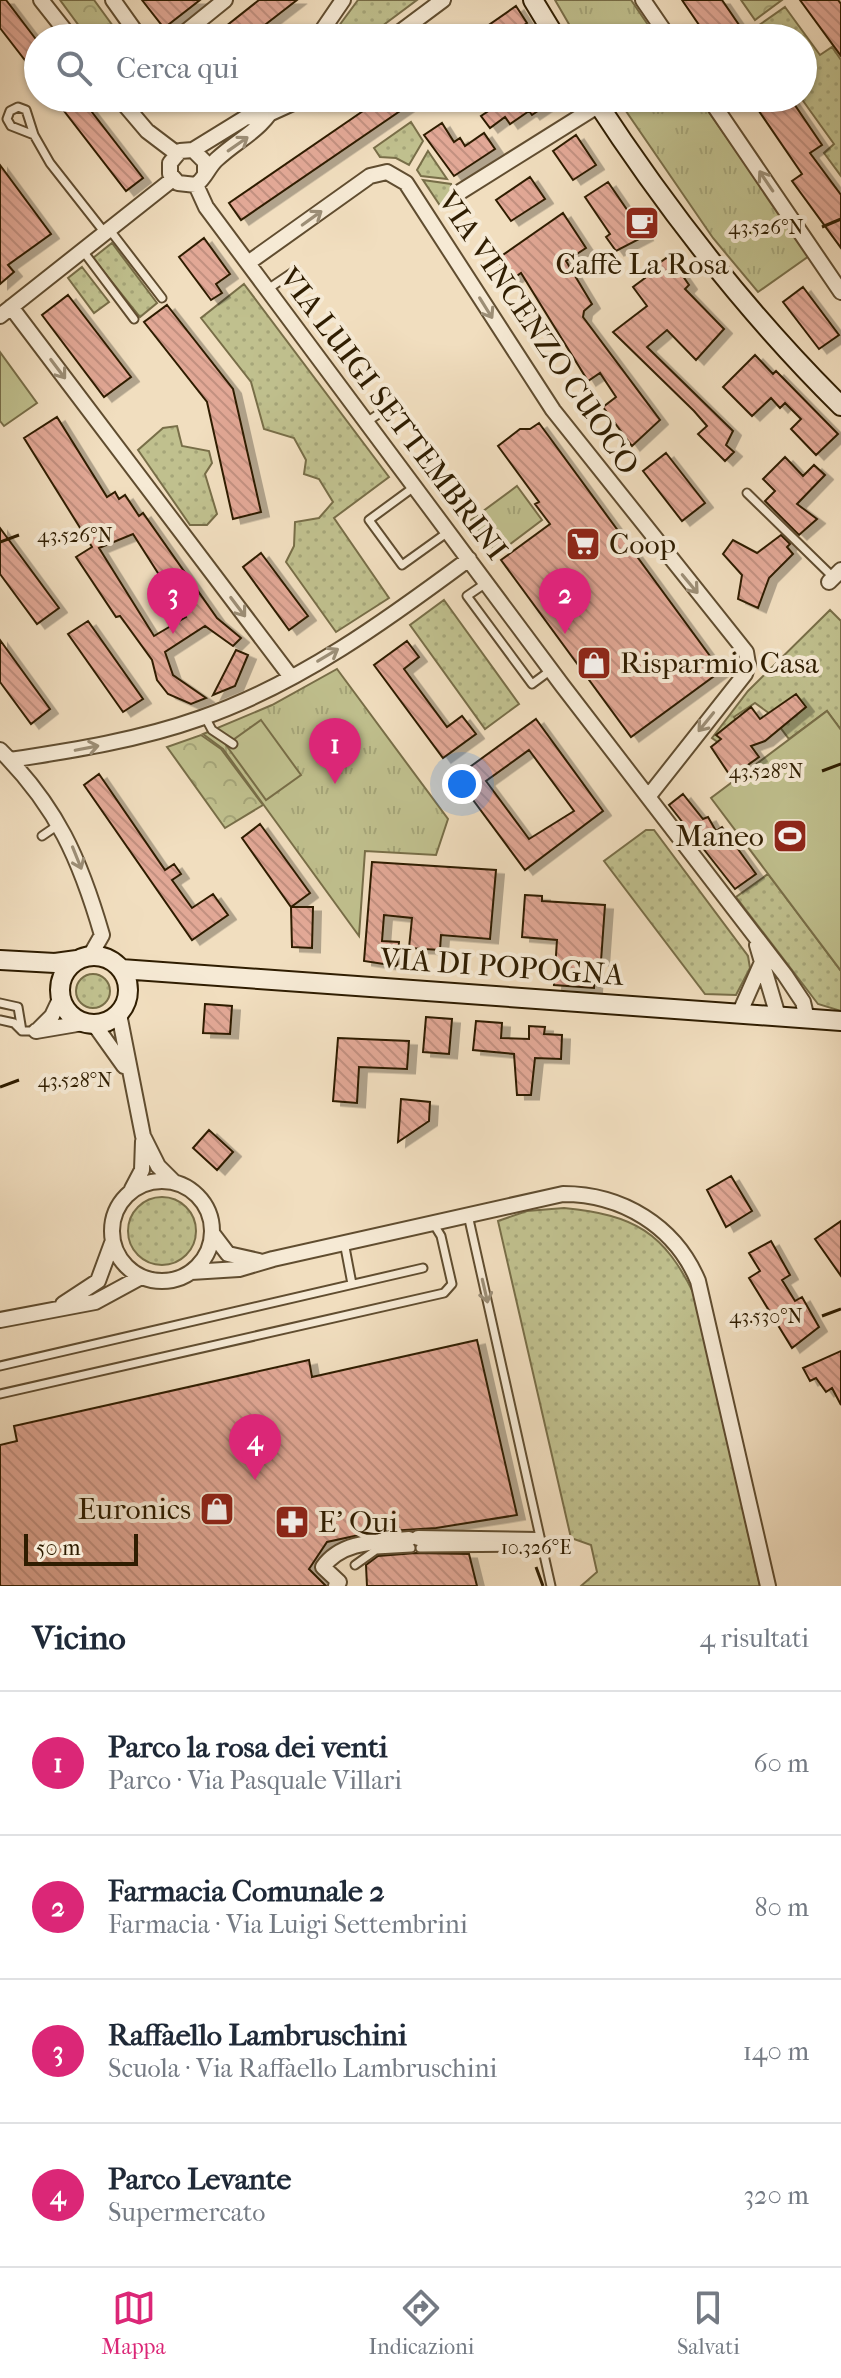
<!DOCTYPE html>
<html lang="it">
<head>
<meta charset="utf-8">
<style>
  :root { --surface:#fff; --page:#f6f6f7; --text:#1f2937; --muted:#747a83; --line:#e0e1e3; --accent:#db2777 }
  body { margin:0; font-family:"IM FELL French Canon",serif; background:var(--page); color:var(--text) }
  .scale { position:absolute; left:24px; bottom:20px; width:114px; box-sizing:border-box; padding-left:8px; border:4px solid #2f1d01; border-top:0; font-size:22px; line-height:28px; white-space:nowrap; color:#2f1d01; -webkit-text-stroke:6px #f6ead5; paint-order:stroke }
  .you { position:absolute; left:462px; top:784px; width:28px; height:28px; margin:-20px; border:6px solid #fff; border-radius:50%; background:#1a73e8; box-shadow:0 0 0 12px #1a73e833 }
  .badge { display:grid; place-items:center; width:52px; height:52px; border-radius:50%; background:var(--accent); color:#fff; font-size:26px; font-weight:700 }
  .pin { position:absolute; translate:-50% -66px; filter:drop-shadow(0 2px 4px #0008) }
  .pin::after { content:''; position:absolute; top:42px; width:28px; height:24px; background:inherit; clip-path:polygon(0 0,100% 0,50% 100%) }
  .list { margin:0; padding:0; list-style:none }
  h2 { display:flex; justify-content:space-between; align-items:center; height:104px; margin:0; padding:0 32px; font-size:34px }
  h2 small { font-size:26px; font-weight:400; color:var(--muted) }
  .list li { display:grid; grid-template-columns:52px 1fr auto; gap:24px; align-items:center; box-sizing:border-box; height:144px; padding:0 32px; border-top:2px solid var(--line) }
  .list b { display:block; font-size:30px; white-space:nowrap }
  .list p { margin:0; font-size:26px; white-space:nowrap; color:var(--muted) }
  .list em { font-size:26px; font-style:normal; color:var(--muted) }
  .icon { flex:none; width:44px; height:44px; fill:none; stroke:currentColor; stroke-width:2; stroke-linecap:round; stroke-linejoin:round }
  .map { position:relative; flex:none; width:841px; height:1586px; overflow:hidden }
  .search { position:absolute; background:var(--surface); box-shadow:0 2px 6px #0004; left:24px; right:24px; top:24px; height:88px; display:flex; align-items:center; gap:20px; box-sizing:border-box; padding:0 28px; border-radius:44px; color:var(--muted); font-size:30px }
  .sheet { height:680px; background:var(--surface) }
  nav { display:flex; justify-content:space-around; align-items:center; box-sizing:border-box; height:112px; border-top:2px solid var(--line); background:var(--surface); font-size:22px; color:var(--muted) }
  nav a { display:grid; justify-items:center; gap:4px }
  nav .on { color:var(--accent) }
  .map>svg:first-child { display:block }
  .grass { fill:url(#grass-dots); stroke:#786e48; stroke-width:2 }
  .forest { fill:url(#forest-crowns); stroke:#786e48; stroke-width:2 }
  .park { fill:url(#park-tufts); stroke:#786e48; stroke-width:2 }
  .pitch { fill:#c0c08e; stroke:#786e48; stroke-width:2 }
  .building { fill:url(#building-back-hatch); stroke:#2f1d01; stroke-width:2; fill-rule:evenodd; filter:url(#shadow) }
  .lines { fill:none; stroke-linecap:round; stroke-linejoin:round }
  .lane-casing { stroke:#604d30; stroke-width:11 }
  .street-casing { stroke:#604d30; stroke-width:18 }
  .secondary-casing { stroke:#2f1d01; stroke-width:22 }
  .lane { stroke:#f6ead5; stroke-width:7 }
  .street { stroke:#f6ead5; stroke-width:14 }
  .secondary { stroke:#f6ead5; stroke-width:18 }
  .oneway { stroke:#9c8e76 }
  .ticks { fill:none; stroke:#2f1d01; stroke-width:3 }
  .labels { text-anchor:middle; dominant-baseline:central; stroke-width:8; stroke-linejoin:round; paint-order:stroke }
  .poi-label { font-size:30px; fill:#2f1d01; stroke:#f6ead5; text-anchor:start }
  .street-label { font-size:30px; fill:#2f1d01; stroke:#f6ead5 }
  .ticks-label { font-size:20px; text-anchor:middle; fill:#2f1d01; stroke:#f6ead5; stroke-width:8; stroke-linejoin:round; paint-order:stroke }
</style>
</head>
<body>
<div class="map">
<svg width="841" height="1586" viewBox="0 0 841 1586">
  <defs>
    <pattern id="grass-dots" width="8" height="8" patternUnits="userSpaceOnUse" patternTransform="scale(2)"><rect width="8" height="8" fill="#c0c08e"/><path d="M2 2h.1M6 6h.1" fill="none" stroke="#a5a579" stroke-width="1.8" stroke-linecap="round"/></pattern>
    <pattern id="forest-crowns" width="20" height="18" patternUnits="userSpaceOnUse" patternTransform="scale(2)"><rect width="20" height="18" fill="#c0c08e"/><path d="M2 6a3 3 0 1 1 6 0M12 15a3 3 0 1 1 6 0" fill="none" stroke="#a5a579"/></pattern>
    <pattern id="park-tufts" width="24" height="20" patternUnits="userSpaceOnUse" patternTransform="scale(2)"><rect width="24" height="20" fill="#c0c08e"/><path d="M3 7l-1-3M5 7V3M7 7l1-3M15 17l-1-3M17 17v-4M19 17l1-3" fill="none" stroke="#a5a579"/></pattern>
    <pattern id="building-back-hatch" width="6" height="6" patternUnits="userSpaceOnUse" patternTransform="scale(2)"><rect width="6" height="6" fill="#e2a896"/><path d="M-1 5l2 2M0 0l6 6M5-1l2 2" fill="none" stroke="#c29080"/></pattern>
    <filter id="shadow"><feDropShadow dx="8" dy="4.5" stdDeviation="0" flood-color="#0004"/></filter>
  </defs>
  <rect width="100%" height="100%" fill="#f1debf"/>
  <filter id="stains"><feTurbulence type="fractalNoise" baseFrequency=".0025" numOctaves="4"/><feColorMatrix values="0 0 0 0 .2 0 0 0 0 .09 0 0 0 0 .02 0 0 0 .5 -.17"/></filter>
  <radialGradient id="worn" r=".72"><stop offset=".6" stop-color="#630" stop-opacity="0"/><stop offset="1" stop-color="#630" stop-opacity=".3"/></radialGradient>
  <path class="grass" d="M358,0H417L366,38H330Z
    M785,7L820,55L832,47L841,60V176L824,153L834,144L801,98L803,38H758L752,30Z
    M411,122L423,141L409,165L396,158L380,157L374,148Z
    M428,151L447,179L421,176L417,170Z
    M423,180L451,184L455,201L443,210Z
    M112,243L157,303L140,317L93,258Z
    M82,267L109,302L94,313L68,278Z
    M244,284L389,477L334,518L389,598L336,632L286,562L294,546L295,522L319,518L333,502L319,479L304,474L306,460L294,438L264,429L251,382L201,318Z
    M177,426L182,446L209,451L212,463L205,474L217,514L207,525H190L138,450L163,428Z
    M444,600L519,704L485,729L410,625Z
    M830,610L841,621V730L827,711L789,739L770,714L755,703L734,717L738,723L730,751L712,738L748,691Z
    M646,830H654L748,956L750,968L736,995L705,994L604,861Z
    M768,874L841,971V1011L818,1004L736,897Z
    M76 991a17 17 0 1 1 34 0a17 17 0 1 1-34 0Z
    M128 1231a34 34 0 1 1 68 0a34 34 0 1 1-68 0Z
    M564,1208C635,1215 664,1232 695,1296L760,1586H581L597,1572L591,1545L571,1538L498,1221L527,1211Z"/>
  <path class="forest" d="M60,0H94L121,37L88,38Z
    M741,0H782L755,20Z
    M201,735L221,749L263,805L225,828L167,747Z"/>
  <path class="park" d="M555,0H631L657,38H577Z
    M617,98H699L809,256L758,292L713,238Z
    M517,486L542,520L497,554L471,520Z
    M337,669L448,819L436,855L365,851L359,936L223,749L203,734L272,705Z"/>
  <path class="pitch" d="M0,352L37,403L4,426L0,421Z
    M827,711L841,730V971L711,798Z
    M261,720L301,775L266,800L226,745Z"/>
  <path class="building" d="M0,0H6L38,42V77L0,28Z
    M142,0H200L164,28Z
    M259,0H297L248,38H211Z
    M682,0H722L748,38H708Z
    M800,0H838L841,4V56Z
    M516,6L527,23L506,38H470Z
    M54,98H81L143,178L126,191Z
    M382,98H419L241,220L229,203Z
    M508,98H557L532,115L529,111L510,124L505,117L490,128L481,116Z
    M750,98H790L822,145L810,153L841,195V248L792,181L802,174Z
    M442,123L454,142L460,138L465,146L484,133L495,149L454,176L424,135Z
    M576,135L596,165L573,180L553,151Z
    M0,165L51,234L8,265L14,272L0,284Z
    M530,177L545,199L511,221L496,200Z
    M608,182L645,236L616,251L606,237L610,234L585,197Z
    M563,213L586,248L566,261L592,304L584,311L583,317L660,420L632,446L603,407L616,397L600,373L588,381L521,273L511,280L497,259Z
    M204,238L230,274L216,284L222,293L211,300L179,257Z
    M669,256L689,285L685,289L724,329L696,360L667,330L647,347L733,431L726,445L734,452L725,461L698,434L707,426L694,411L613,332L647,306L633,287L645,278L643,275Z
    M803,287L839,335L819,349L783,302Z
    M68,295L131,377L104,397L42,315Z
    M167,305L233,389L261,512L233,519L207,402L144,322Z
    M755,355L773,374L776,371L838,434L816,455L791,429L801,419L785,403L780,408L771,398L752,416L723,387Z
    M57,417L107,497L115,492L119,499L125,495L139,516L143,513L217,618L241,638L233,646L205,626L165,652L173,675L206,698L191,704L168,694L157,680L152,660L120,616L116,617L76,557L92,547L24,438ZM133,534L186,617L154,636L99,548Z
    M539,423L721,671L631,737L501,560L550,524L535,504L539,502L498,446L520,429H530Z
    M666,453L705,503L682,521L643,471Z
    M785,457L803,476L814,465L825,475L797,504L817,519L799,535L765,501L775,491L763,479Z
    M0,528L59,608L37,624L0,574Z
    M781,535L790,544L787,547L793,554L769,578L758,608L738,599L742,575L723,554L733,540L757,553Z
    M261,553L308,616L289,630L243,567Z
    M88,621L143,699L123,712L68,634Z
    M0,640L50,709L31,724L0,682Z
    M407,641L419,657L404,669L447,727L462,716L476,734L443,758L374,665Z
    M236,650L248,655L235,686L213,695Z
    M796,694L806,707L765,741L751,746L759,757L731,777L711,747L721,739L716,735L751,707L760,719Z
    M536,719L603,811L525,870L456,777ZM529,750L574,811L529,839L486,781Z
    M99,774L165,870L174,864L181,874L172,880L192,908L213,894L228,915L192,940L84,785Z
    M683,794L703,819L708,817L716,831L722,827L756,874L735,889L669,805Z
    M260,824L310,893L291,907L242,838Z
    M372,862L496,870L490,939L441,935L440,950L409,948L412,918L384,915L382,941L399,942L397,966L364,961Z
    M525,895L542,896V901L605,905L601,961H596L594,988L554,985L557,940L522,937Z
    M291,907H313L312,948L292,947Z
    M205,1004L232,1006L230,1034L203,1033Z
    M426,1017L452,1019L449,1054L423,1052Z
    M476,1021L502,1023L501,1038L529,1039V1026L545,1027L544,1034L562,1035L561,1059L535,1058L531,1095H517L514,1054L473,1050Z
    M338,1038L409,1041L407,1069L359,1067L357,1103L333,1101Z
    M401,1099L430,1102L429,1121L398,1142Z
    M209,1130L233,1152L217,1170L193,1148Z
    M731,1176L752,1211L726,1227L707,1190Z
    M841,1221V1276L815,1239Z
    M771,1241L790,1275L782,1280L795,1301L802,1297L819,1327L792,1348L749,1278L760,1271L749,1253Z
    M477,1340L517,1515L436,1528L373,1532L327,1542L309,1569L326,1586H0V1445L17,1441L14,1426L309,1360L312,1377Z
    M841,1351V1405L832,1388L826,1392L816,1378L810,1381L803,1368Z
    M416,1553L469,1554L477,1586H367L366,1565L378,1556Z"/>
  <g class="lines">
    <g class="lane-casing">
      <path id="lane" d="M34,135L11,126L7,119L10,111L18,107L26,110L34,135L50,163L105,233
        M109,229L162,298
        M83,251L134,319
        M268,289L296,270
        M368,421L392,405
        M414,487L369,520L402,565L448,532
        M747,493L834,578
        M486,583L467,596L532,684L551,670
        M205,717L212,730L233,744
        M42,836L58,825
        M0,1003L18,1007L22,1031
        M0,1020L14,1023L22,1031H36
        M468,1215L551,1586
        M344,1242L352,1284
        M0,1366L423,1268
        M0,1394L444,1293L452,1284L441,1236L433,1223
        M420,1548L541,1547
        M355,1565L376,1550L411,1548"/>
    </g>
    <g class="street-casing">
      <path id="street" d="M41,0L71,38
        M113,0L140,38
        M643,0L669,38
        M178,38L225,0
        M317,38L343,0
        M392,38L443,0
        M119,98L147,131L176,153
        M709,98L841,292
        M193,150L245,118L271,113L304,98
        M205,175V162L193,150L180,151L170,163V174L178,183L196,185C205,178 208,168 216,160C243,135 259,134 280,98
        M196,185L206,207L562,685L785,975L803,1002L807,1019
        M460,192L599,105
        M248,263L370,176L387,172L406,183L553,410L746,652L748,664L745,674L648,797
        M11,307L291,677
        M0,316L173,179
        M829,582L841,570
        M0,750C57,807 80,859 102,935L90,956
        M10,760C75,750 139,740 201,718C299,684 387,620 469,559
        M762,962L778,1016
        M740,1012L762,962L757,945
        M119,1014L143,1136L158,1166L174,1182
        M94,1024L124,1066
        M36,1031L83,1023
        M37,1031L52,1016L60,999
        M112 1231a50 50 0 1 1 100 0a50 50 0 1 1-100 0Z
        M132,1189L142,1170L143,1141
        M212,1233L228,1254L259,1261
        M191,1272L239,1269L273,1259L563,1194C622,1194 675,1226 698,1281L768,1586
        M63,1304L98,1281L112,1243
        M0,1320L95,1302L141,1277
        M418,1538L537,1540
        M336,1586L339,1582L323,1567C342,1540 379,1542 409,1539"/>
    </g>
    <g class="secondary-casing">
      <path id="secondary" d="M533,0L556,38
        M594,98C667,210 746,312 841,406
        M60 990a34 34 0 1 1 68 0a34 34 0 1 1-68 0Z
        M0,960L55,963L77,960
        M121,969L841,1021"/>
    </g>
    <use href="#lane" class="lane"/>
    <use href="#street" class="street"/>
    <use href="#secondary" class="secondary"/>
  </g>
  <defs><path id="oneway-shaft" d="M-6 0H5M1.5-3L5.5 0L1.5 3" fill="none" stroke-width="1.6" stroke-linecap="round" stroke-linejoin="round" transform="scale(2)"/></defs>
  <g class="oneway">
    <use href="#oneway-shaft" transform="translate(238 144) rotate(-35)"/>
    <use href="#oneway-shaft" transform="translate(766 181) rotate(-124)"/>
    <use href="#oneway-shaft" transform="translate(312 218) rotate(-36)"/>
    <use href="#oneway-shaft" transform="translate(486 308) rotate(58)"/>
    <use href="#oneway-shaft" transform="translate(58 369) rotate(53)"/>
    <use href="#oneway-shaft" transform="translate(690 584) rotate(50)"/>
    <use href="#oneway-shaft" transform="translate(238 607) rotate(53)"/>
    <use href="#oneway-shaft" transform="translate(328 655) rotate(-31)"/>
    <use href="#oneway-shaft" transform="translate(706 722) rotate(129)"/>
    <use href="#oneway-shaft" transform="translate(87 748) rotate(-11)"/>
    <use href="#oneway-shaft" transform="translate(77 858) rotate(68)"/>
    <use href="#oneway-shaft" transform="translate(485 1291) rotate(77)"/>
  </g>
  <path class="ticks" d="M822,227L841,219M0,542L19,535M822,771L841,764M0,1087L19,1080M822,1316L841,1309M536,1567L543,1586"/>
  <defs>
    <g id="cafe-square" transform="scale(1.8)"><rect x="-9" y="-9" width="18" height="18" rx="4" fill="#8f2418" stroke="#f6ead5"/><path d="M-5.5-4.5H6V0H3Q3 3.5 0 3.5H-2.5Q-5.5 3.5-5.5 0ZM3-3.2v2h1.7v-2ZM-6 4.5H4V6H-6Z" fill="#fff"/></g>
    <g id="supermarket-square" transform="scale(1.8)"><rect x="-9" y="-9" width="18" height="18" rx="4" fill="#8f2418" stroke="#f6ead5"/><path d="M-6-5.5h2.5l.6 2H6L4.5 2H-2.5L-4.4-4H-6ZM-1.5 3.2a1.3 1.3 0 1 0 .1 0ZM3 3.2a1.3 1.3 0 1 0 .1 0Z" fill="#fff"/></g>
    <g id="shop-square" transform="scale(1.8)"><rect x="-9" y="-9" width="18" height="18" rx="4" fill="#8f2418" stroke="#f6ead5"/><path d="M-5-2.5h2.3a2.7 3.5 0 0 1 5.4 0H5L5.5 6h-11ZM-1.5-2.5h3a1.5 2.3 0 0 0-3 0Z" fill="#fff"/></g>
    <g id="stadium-square" transform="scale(1.8)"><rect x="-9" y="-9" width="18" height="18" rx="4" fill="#8f2418" stroke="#f6ead5"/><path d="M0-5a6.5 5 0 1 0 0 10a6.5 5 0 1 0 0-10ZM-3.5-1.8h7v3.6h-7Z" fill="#fff"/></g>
    <g id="pharmacy-square" transform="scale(1.8)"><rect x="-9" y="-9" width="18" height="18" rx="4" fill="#8f2418" stroke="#f6ead5"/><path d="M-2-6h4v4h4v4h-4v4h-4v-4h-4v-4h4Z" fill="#fff"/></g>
  </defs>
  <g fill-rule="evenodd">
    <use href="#cafe-square" x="642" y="223"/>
    <use href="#supermarket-square" x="583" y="544"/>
    <use href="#shop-square" x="594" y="663"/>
    <use href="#stadium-square" x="790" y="836"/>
    <use href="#shop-square" x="217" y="1509"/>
    <use href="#pharmacy-square" x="292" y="1522"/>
  </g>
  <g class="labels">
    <g class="poi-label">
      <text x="642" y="264" text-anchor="middle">Caffè La Rosa</text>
      <text x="609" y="544">Coop</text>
      <text x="620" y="663">Risparmio Casa</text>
      <text x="764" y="836" text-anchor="end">Maneo</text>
      <text x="191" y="1509" text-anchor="end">Euronics</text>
      <text x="318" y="1522">E' Qui</text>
    </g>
    <g class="street-label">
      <text transform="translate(538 333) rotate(56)">VIA VINCENZO CUOCO</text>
      <text transform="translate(393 414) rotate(53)">VIA LUIGI SETTEMBRINI</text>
      <text transform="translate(502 967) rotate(4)">VIA DI POPOGNA</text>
    </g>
  </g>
  <g class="ticks-label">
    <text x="766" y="234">43.526°N</text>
    <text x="75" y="542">43.526°N</text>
    <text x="766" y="778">43.528°N</text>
    <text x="75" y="1087">43.528°N</text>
    <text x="766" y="1323">43.530°N</text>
    <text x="536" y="1554">10.326°E</text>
  </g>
  <rect width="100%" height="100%" filter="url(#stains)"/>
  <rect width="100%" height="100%" fill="url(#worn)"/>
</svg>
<div class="scale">50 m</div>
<div class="you"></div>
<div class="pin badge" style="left:335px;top:784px">1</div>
<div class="pin badge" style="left:565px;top:634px">2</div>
<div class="pin badge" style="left:173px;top:634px">3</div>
<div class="pin badge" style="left:255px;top:1480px">4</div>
<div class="search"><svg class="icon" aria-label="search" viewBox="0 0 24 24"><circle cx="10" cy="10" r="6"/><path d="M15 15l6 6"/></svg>Cerca qui</div>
</div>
<section class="sheet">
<h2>Vicino<small>4 risultati</small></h2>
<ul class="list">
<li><span class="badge">1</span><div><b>Parco la rosa dei venti</b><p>Parco · Via Pasquale Villari</p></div><em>60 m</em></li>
<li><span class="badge">2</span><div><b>Farmacia Comunale 2</b><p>Farmacia · Via Luigi Settembrini</p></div><em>80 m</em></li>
<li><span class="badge">3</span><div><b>Raffaello Lambruschini</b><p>Scuola · Via Raffaello Lambruschini</p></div><em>140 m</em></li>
<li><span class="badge">4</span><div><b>Parco Levante</b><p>Supermercato</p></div><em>320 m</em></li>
</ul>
</section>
<nav>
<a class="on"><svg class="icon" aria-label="map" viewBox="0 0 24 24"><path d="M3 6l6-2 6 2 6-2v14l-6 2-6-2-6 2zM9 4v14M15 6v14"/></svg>Mappa</a>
<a><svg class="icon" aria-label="directions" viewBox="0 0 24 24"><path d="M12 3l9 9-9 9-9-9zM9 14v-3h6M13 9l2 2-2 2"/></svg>Indicazioni</a>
<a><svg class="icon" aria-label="saved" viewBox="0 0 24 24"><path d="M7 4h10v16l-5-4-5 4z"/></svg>Salvati</a>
</nav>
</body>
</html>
